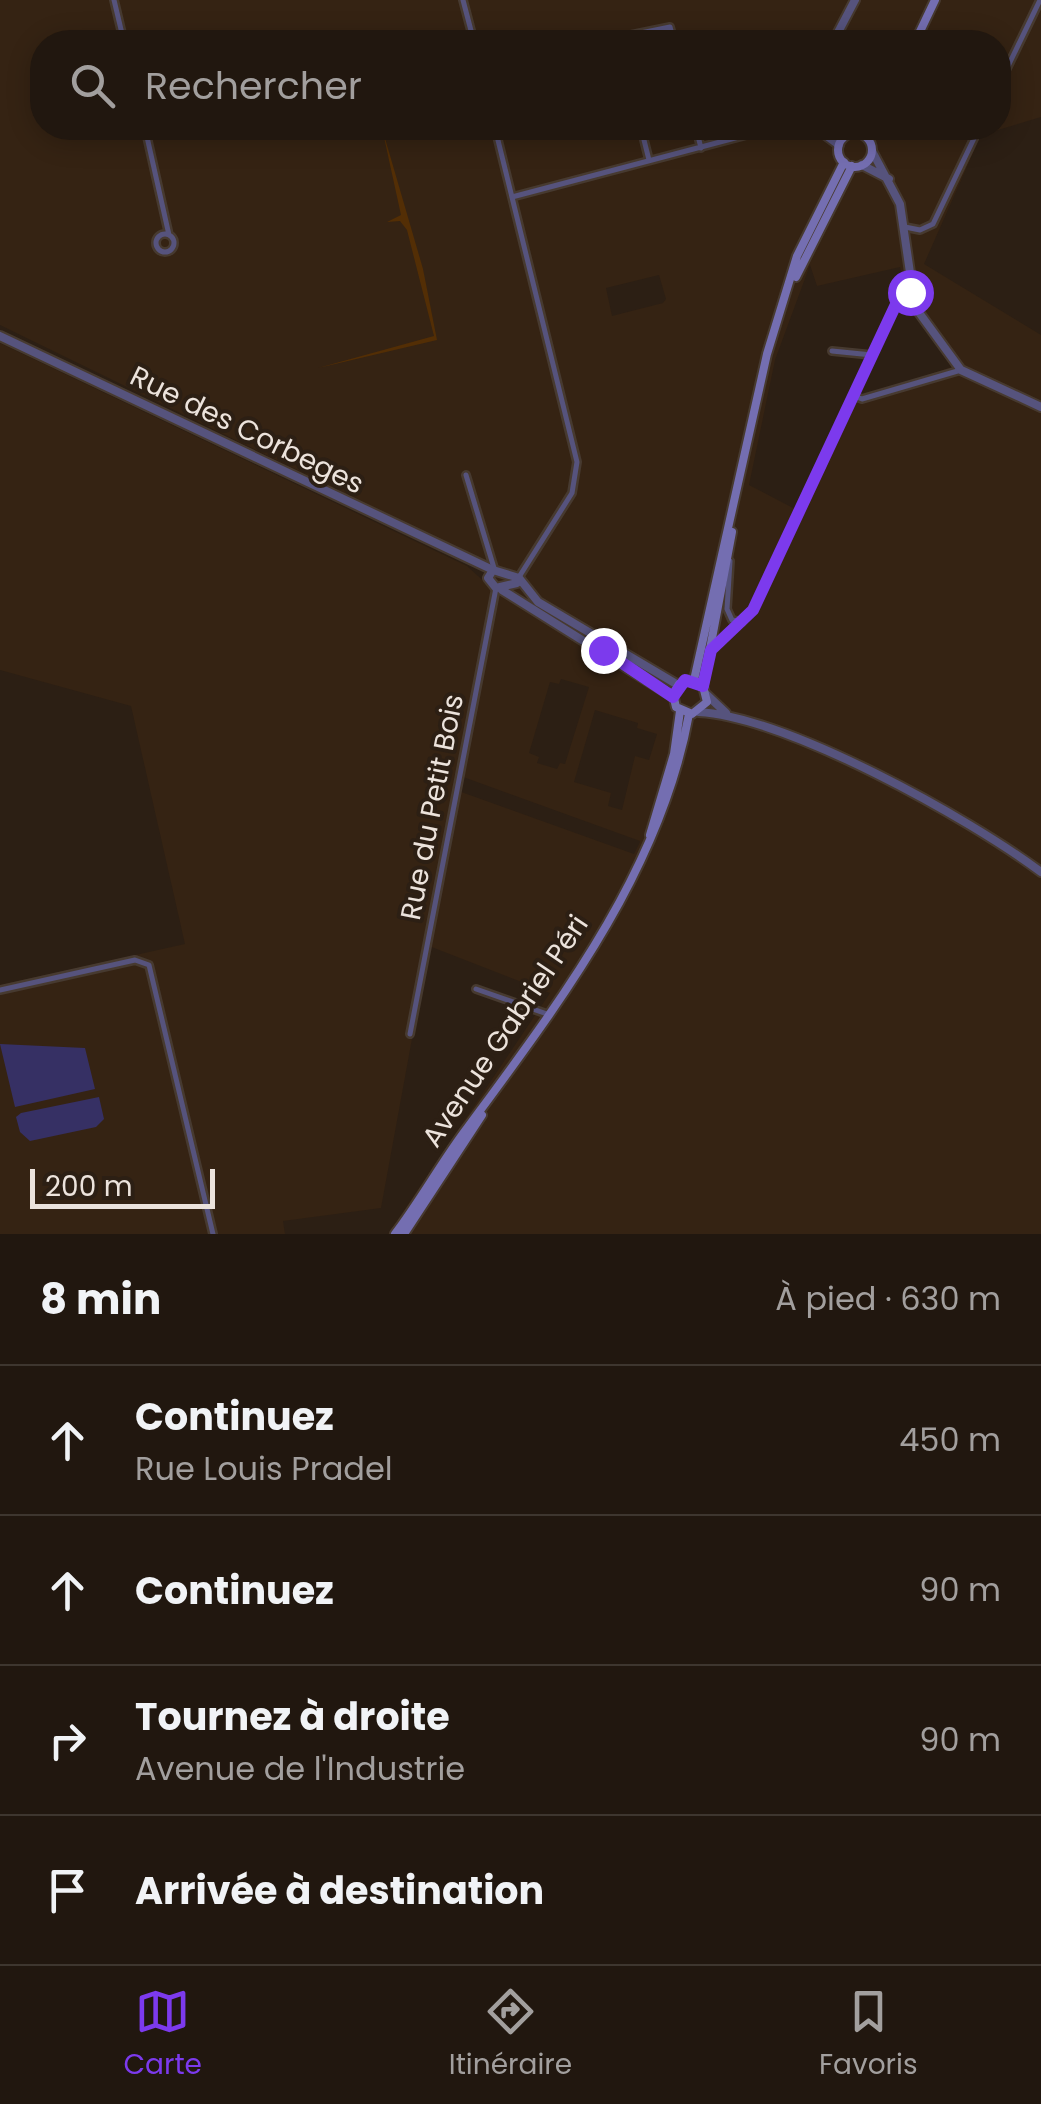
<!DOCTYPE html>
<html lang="fr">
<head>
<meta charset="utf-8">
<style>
  :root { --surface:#21170f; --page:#2d241d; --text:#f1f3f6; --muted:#a29f9e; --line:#3e362f; --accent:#7c3aed }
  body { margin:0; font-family:Poppins,sans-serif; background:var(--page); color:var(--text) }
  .scale { position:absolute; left:30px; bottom:25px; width:185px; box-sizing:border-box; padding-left:10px; border:5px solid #ece3dc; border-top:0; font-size:28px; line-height:35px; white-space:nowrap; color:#ece3dc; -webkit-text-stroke:8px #2c1f14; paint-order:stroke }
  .stop { position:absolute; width:30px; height:30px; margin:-22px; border:8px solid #7c3aed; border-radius:50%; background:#fff }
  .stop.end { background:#7c3aed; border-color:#fff; box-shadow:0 2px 10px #0008 }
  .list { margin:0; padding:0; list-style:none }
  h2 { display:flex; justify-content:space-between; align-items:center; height:130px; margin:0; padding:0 40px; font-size:42px }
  h2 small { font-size:32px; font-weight:400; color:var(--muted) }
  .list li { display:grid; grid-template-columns:65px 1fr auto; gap:30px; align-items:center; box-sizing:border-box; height:150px; padding:0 40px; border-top:2px solid var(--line) }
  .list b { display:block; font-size:38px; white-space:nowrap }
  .list p { margin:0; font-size:32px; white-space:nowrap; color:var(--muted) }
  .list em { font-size:32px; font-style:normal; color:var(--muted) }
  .icon { flex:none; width:55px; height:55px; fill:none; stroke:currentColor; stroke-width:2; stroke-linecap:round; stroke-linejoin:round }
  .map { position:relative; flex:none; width:1041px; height:1234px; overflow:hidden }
  .search { position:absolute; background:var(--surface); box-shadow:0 5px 25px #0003; left:30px; right:30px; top:30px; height:110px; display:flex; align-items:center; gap:25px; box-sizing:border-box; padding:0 35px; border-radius:40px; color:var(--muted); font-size:38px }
  .sheet { height:730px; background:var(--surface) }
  nav { display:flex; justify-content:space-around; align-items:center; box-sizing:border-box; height:140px; border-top:2px solid var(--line); background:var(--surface); font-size:28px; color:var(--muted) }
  nav a { display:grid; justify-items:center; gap:5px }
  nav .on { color:var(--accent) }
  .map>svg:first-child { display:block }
  .built { fill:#352313; fill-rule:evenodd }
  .green { fill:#532e05 }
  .water { fill:#363064 }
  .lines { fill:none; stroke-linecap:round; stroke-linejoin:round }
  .minor-casing { stroke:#473a30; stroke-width:10 }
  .tertiary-casing { stroke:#473a30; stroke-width:12 }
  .secondary-casing { stroke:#473a30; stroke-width:12 }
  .minor { stroke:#56537d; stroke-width:5 }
  .tertiary { stroke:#56537d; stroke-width:8 }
  .secondary { stroke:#746eb1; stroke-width:8 }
  .route { stroke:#7c3aed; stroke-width:12 }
  .labels { text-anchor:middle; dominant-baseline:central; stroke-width:8; stroke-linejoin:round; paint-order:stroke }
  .street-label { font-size:28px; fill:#ece3dc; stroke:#2c1f14 }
</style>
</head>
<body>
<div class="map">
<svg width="1041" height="1234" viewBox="0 0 1041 1234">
  <rect width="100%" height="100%" fill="#2c1f14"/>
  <path class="built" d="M0,0H1041V117L981,135L924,264L1041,335V1234H388L550,993L429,946L381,1208L283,1221L285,1234H0V985L185,944L131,706L0,670V343L467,566L489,586L483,561L0,325ZM42,42H998V128H42ZM810,265L817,286L900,267L908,302L951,367L844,404L795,509L749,485L775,360ZM659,275L666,299L663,303L612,316L606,288ZM561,679L589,687L565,764L560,763L557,769L537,763L539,757L529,753L550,682L559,684ZM595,710L638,723L637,728L657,734L649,760L635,756L622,810L608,806L611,793L574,782ZM455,774L640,841V842L634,854L453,789Z"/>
  <path class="green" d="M382,128L423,269L437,340L318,368L434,336L407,230L400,221L387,222L401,215Z"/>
  <path class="water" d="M0,1044L85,1048L95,1089L15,1107Z
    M99,1097L104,1119L96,1127L30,1141L20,1132L16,1117L21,1113Z"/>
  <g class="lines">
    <g class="minor-casing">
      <path id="minor" d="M114,0L124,42
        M463,0L474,42
        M620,42L631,35L670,27L674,42
        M998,87L1040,0
        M145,128L169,235
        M495,128L577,462L572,493L519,577
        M641,128L649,160
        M696,128L701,148
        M512,197L773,128
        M905,227L920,230L933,224L979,128
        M156 243a9 9 0 1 1 18 0a9 9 0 1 1-18 0Z
        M832,351L872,355
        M854,396L862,399L961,370
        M466,475L494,568
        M730,561L727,609L732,620L742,622
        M712,647L753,610L898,300L910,292
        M476,989L547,1014
        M0,990L135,960L149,965L213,1234
        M410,1034L496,588"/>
    </g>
    <g class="tertiary-casing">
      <path id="tertiary" d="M833,42L855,0
        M816,128L839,145
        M824,130L843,138
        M872,151L900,204L915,307L961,370L1041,407
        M862,165L889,179
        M0,336L493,570
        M493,570L519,578L517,583L496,588L488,578Z
        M519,578L538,602L678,685
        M502,590L673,697
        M707,695L726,713
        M699,712C789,718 967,817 1041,872"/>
    </g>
    <g class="secondary-casing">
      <path id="secondary" d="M915,42L935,0
        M838 150a17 17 0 1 1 34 0a17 17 0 1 1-34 0Z
        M796,277L852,166
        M694,680L767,354L797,256L844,162
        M703,686L691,680L679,684L673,694L676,707L692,714L707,702L703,686L732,532
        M650,835L674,754L680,711
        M395,1234C421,1200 442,1161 468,1127C560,1002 661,870 689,714
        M404,1234L482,1115"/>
    </g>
    <use href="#minor" class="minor"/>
    <use href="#tertiary" class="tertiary"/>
    <use href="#secondary" class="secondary"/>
  </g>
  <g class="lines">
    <path class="route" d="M603,650L673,697L685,680L703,686L711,650L753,610L898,300L910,292"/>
  </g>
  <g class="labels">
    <g class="street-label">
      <text transform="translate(247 430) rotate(26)">Rue des Corbeges</text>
      <text transform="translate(432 807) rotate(-79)">Rue du Petit Bois</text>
      <text transform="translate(505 1031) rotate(-56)">Avenue Gabriel Péri</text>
    </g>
  </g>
</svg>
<div class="scale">200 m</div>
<div class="stop" style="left:910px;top:292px"></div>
<div class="stop end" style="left:603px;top:650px"></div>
<div class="search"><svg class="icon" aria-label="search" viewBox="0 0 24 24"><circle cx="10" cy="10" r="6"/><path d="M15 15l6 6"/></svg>Rechercher</div>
</div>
<section class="sheet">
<h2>8 min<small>À pied · 630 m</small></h2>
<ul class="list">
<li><svg class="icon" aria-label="ahead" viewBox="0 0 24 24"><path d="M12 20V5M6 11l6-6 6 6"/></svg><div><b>Continuez</b><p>Rue Louis Pradel</p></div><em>450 m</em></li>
<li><svg class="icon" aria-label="ahead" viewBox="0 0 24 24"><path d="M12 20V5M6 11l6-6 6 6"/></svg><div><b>Continuez</b></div><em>90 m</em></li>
<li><svg class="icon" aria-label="right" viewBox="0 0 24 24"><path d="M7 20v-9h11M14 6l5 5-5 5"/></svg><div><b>Tournez à droite</b><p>Avenue de l'Industrie</p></div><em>90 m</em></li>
<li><svg class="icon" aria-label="arrive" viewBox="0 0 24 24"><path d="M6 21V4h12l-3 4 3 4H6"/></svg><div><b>Arrivée à destination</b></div></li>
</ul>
</section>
<nav>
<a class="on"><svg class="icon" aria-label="map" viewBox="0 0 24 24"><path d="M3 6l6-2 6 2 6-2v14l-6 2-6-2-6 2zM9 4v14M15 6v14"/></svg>Carte</a>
<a><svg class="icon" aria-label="directions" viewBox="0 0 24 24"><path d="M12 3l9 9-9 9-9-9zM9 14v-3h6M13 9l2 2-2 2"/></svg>Itinéraire</a>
<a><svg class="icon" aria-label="saved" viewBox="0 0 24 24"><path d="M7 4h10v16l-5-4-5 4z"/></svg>Favoris</a>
</nav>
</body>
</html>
